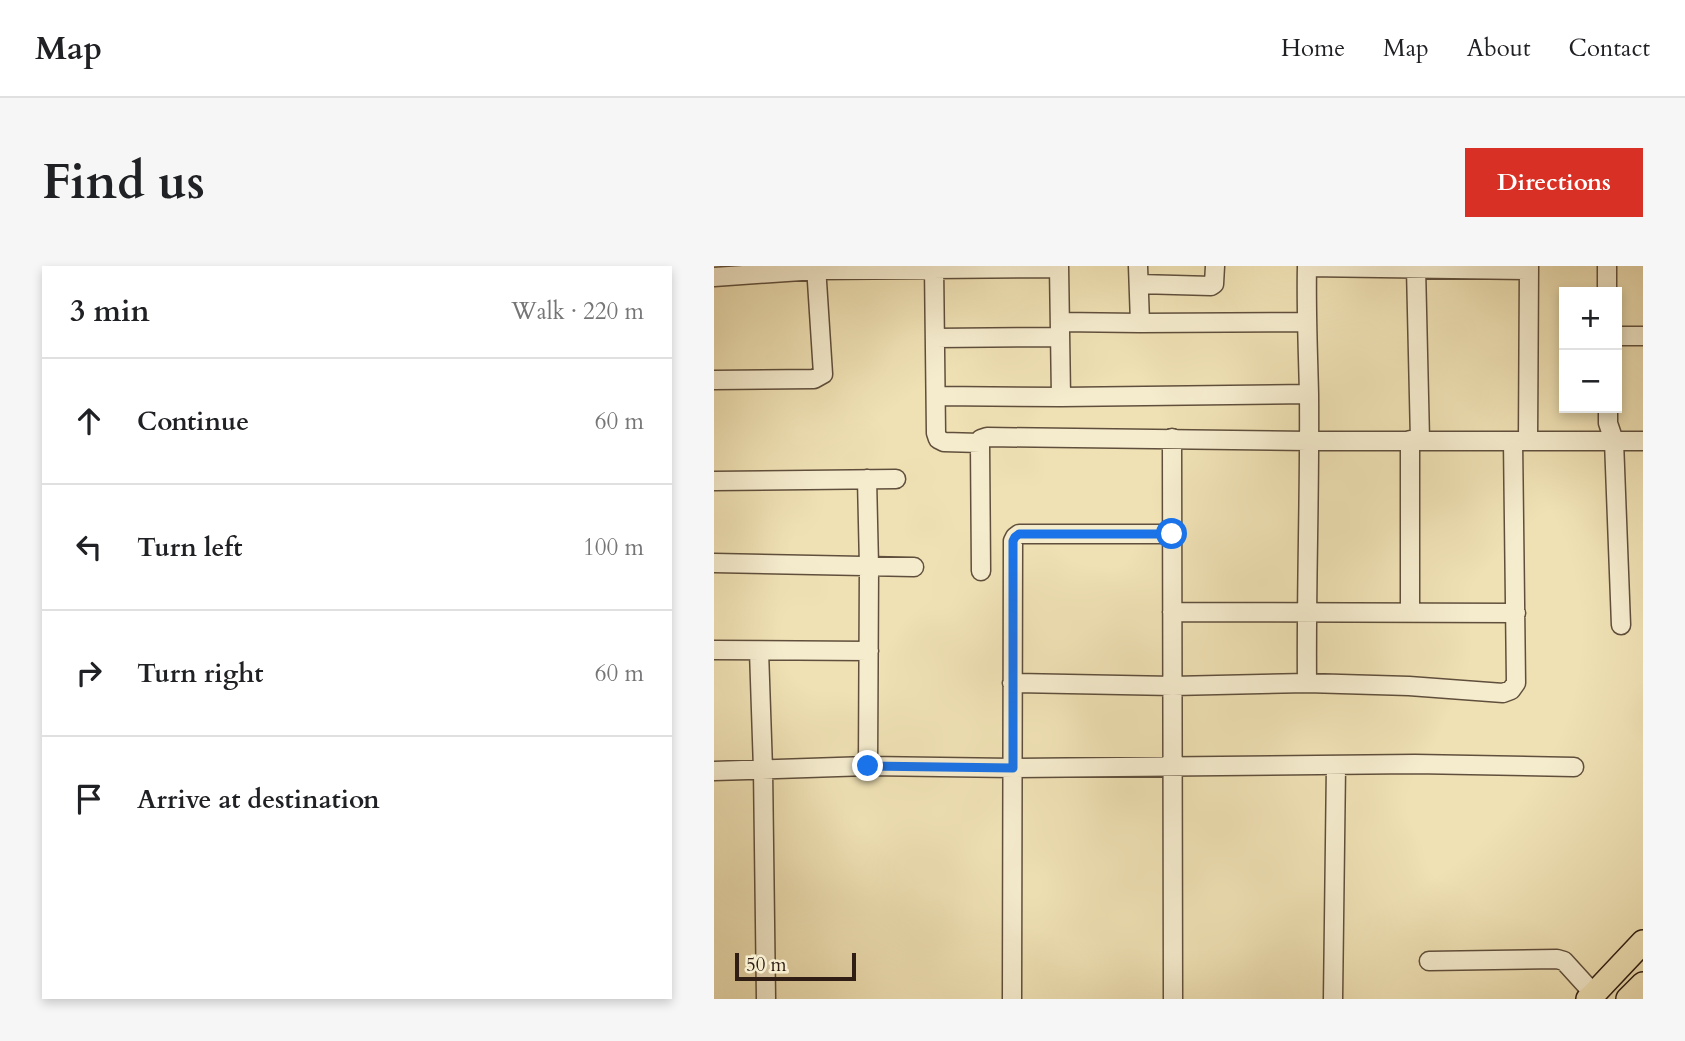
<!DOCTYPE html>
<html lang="en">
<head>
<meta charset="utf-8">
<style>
  :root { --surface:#fff; --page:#f6f6f6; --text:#202124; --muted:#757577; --line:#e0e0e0; --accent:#d93025 }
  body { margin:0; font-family:Cardo,serif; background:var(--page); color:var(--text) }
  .controls { position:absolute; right:21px; top:21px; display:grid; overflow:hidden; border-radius:0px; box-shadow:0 4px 10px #0003 }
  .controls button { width:63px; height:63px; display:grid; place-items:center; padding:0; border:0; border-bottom:2px solid var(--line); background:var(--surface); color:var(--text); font:35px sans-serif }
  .scale { position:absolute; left:21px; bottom:18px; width:121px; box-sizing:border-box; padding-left:7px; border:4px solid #301e14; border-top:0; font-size:19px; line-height:24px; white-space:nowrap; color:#301e14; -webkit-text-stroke:5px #f5ecce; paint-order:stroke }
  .stop { position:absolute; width:21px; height:21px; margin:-16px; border:5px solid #1a73e8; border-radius:50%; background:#fff }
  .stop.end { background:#1a73e8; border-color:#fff; box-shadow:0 2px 7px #0008 }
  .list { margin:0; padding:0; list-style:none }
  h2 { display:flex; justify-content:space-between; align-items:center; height:91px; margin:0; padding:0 28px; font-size:30px }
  h2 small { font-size:23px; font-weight:400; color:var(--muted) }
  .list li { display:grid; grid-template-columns:46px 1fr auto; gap:21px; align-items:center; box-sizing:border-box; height:126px; padding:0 28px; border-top:2px solid var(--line) }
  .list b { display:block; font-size:26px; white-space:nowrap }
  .list em { font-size:23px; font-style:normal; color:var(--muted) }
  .icon { flex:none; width:38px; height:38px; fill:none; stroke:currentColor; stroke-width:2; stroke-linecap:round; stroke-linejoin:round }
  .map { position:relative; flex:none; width:929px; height:733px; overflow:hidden; border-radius:0px }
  header { display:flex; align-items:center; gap:42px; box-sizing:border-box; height:98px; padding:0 35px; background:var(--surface); border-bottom:2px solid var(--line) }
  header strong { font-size:33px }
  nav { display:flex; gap:38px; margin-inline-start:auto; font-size:24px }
  .intro { display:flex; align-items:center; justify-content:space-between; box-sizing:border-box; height:168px; padding:0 42px }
  h1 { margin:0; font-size:49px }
  .button { padding:18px 32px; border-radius:0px; background:var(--accent); color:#fff; font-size:24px; font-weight:700 }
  main { display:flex; gap:42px; padding:0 42px }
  aside { flex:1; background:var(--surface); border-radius:0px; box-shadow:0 4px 10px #0003 }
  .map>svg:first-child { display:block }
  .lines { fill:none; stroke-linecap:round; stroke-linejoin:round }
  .minor-casing { stroke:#604f3c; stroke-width:21 }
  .major-casing { stroke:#301e14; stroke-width:26 }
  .minor { stroke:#f5ecce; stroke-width:18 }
  .major { stroke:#efe1b4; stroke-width:23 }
  .route { stroke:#1a73e8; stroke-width:9 }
</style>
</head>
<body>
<header>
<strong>Map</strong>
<nav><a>Home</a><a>Map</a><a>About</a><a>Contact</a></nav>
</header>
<div class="intro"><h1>Find us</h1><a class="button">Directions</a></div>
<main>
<aside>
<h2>3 min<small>Walk · 220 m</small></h2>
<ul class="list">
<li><svg class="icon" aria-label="ahead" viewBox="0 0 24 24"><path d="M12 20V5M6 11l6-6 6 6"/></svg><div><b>Continue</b></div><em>60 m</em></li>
<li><svg class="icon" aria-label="left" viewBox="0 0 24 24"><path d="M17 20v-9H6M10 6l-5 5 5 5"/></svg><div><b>Turn left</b></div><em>100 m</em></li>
<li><svg class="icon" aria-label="right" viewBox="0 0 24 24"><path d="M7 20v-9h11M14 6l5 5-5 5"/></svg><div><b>Turn right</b></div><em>60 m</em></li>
<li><svg class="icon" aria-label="arrive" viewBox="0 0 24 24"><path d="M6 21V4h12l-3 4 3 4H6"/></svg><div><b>Arrive at destination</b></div></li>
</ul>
</aside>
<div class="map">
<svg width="929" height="733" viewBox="0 0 929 733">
  <rect width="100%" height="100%" fill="#efe1b4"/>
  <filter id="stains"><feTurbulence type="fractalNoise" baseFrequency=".00286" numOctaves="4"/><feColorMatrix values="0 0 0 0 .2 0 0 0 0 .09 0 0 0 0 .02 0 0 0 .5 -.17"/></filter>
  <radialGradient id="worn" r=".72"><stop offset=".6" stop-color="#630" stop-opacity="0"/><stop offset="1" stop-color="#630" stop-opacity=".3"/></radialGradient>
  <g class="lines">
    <g class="minor-casing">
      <path id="minor" d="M220,0L222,167L224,173L230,176L266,177
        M345,0L347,131
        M424,0L426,57
        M593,0C592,43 594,85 595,128C596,225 592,321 593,417
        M893,0V26
        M593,1L815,4
        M702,2L706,174
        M0,11L102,4L345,2
        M425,18L497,20L500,18L501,0
        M346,56L426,57L592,56
        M903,70H929
        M221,72L346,71
        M0,114L100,113L109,108L102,0
        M222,130L347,131L595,128
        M894,142V157L900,175L907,359
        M458,172L459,733
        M696,174V347
        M814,175L815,0
        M153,213L155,300L154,500
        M0,215L182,213
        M0,297L200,301
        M267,305L266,177L267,173L273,171L594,175H929
        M458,346L802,347
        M0,384L155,385
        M45,385L49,503L52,733
        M298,417L459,420L593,417L695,420L789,427L797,424L802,417L799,175
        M0,505L154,500L299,502L701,498L860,501
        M715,695L843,693L850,695L880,728
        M298,733L299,275L301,271L305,268H458
        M619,733L622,499"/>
    </g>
    <g class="major-casing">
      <path id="major" d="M874,733L880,728L929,676
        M914,733L929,718"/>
    </g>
    <use href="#minor" class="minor"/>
    <use href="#major" class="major"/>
  </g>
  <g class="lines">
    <path class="route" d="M154,500L299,502V275L301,271L305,268H458"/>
  </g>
  <rect width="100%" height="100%" filter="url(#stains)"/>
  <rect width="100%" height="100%" fill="url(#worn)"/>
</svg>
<div class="controls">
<button>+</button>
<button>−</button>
</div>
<div class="scale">50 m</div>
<div class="stop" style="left:458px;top:268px"></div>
<div class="stop end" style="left:154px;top:500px"></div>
</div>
</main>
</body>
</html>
